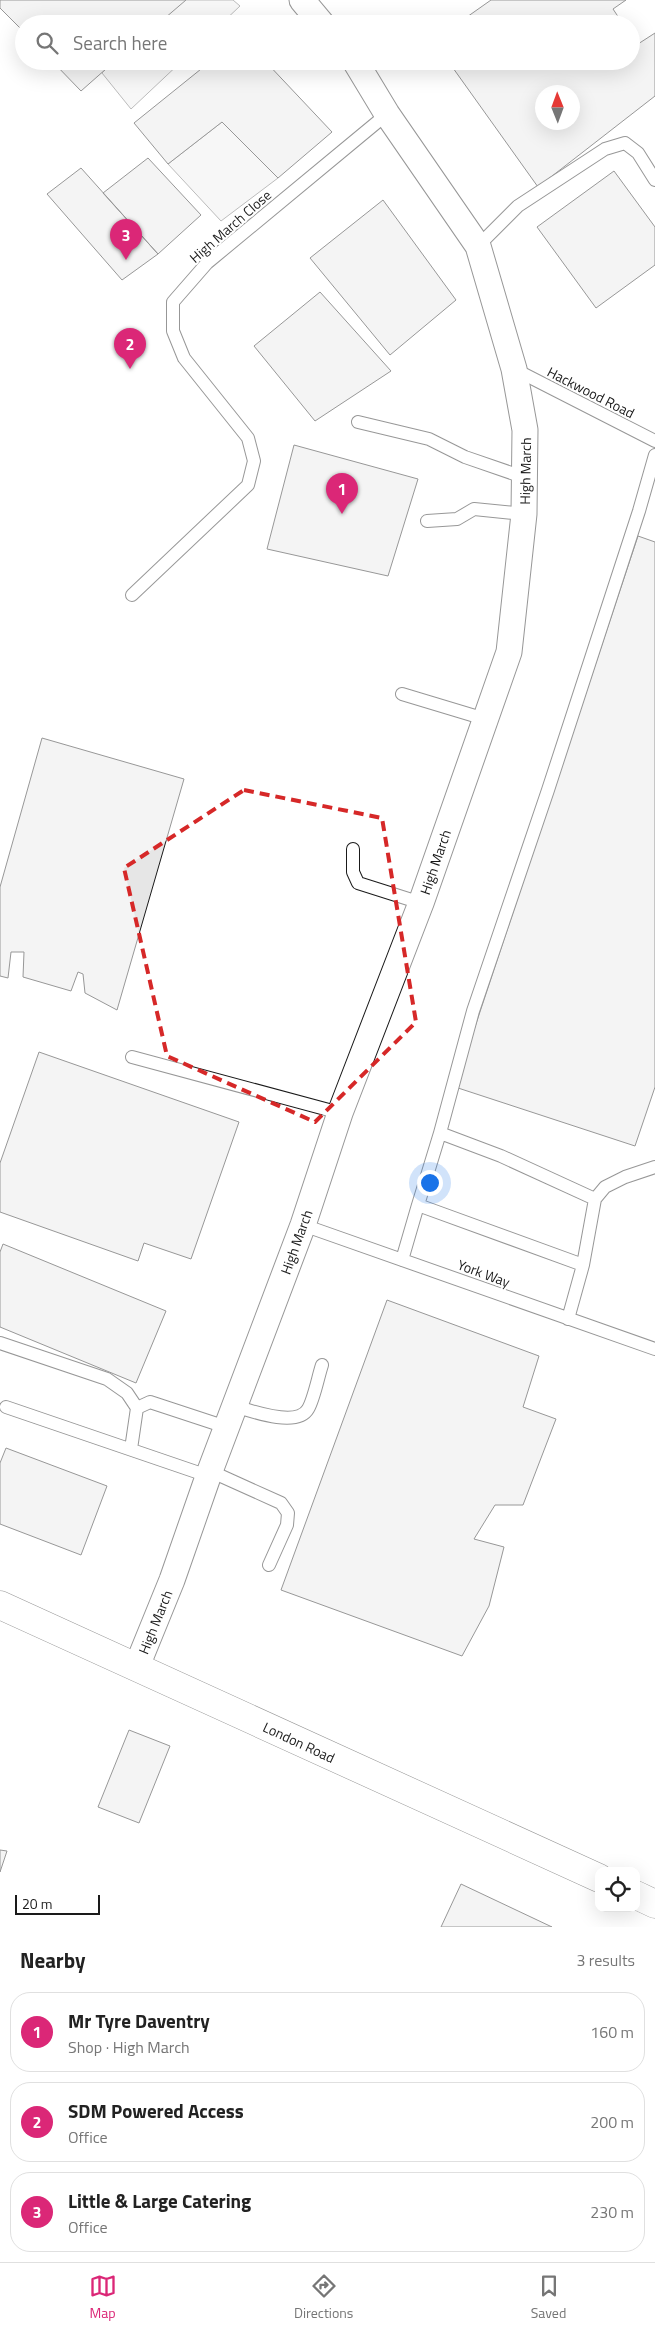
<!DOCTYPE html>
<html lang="en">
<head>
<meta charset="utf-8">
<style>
  :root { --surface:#fff; --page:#f2f2f2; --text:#222; --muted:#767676; --line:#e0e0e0; --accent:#db2777 }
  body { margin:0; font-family:"Titillium Web",sans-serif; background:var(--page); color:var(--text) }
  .controls { position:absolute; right:15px; bottom:15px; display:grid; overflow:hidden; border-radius:10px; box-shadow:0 5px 20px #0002 }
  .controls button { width:45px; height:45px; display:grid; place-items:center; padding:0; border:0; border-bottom:1px solid var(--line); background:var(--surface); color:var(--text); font:25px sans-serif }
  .compass { position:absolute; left:535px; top:85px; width:45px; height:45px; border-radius:50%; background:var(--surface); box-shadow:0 5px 20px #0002; rotate:359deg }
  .scale { position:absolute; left:15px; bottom:12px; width:85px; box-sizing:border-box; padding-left:5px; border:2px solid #1a1a1a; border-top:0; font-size:14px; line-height:18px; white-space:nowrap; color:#1a1a1a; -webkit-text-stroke:4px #fff; paint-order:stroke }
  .you { position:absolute; left:429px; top:1182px; width:18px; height:18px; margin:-12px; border:4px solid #fff; border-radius:50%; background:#1a73e8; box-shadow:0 0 0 8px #1a73e833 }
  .badge { display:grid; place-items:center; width:32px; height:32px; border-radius:50%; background:var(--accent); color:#fff; font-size:16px; font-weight:700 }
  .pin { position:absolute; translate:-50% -41px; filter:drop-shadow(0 1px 2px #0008) }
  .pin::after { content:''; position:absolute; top:26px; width:18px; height:15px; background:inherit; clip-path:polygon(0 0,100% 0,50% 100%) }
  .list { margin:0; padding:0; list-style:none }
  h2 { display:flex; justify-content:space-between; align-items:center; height:65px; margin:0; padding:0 20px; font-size:21px }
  h2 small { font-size:16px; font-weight:400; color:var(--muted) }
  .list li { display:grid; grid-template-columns:32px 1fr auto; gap:15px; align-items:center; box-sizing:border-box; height:80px; margin:0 10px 10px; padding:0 10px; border:1px solid var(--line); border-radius:20px }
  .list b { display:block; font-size:19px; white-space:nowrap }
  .list p { margin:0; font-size:16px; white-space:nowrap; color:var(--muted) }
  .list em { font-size:16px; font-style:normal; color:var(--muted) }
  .icon { flex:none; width:28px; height:28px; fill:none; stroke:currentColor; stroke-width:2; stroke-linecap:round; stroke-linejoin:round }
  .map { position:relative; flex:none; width:655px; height:1927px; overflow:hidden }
  .search { position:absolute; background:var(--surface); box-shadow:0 5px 20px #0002; left:15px; right:15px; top:15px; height:55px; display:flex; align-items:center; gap:12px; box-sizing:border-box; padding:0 18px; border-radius:28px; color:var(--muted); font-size:19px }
  .sheet { height:335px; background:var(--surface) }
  nav { display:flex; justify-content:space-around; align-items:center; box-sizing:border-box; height:70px; border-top:1px solid var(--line); background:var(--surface); font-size:14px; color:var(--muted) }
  nav a { display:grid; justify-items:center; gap:2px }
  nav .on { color:var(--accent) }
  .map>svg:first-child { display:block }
  .parking { fill:#ededed; stroke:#6a6a6a }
  .building { fill:#e6e6e6; stroke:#1a1a1a; fill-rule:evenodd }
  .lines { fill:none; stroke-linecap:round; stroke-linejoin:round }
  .service-casing { stroke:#1a1a1a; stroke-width:14 }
  .minor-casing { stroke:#1a1a1a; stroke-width:27 }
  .trunk-casing { stroke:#1a1a1a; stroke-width:29 }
  .service { stroke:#fff; stroke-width:12 }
  .minor { stroke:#fff; stroke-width:25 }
  .trunk { stroke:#fff; stroke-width:28 }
  .marked { fill:none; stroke:#d62828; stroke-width:4; stroke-dasharray:10 6; stroke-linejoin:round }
  .labels { text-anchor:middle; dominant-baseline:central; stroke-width:4; stroke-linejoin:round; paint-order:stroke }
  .street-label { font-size:14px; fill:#1a1a1a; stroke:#fff }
</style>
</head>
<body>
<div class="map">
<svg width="655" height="1927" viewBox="0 0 655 1927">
  <rect width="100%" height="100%" fill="#fff"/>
  <path class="parking" d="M179,0H233L240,6L221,24H154Z
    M114,61H182L131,109L102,73Z
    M222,122L278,178L221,221L168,164Z"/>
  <path class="building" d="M0,0H186L158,24H24V32L0,8Z
    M491,0H626L613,9L623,24H457Z
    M655,33V96L538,187L448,61H631V35L638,44ZM542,92H572V122H542Z
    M52,61H115L81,91Z
    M211,61H265L332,132L278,178L222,122L168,164L134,123Z
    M148,158L201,215L158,254L103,193Z
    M81,168L158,254L122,280L47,194Z
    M614,171L655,227V265L596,308L537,227Z
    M383,200L456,300L390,355L310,258Z
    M320,292L391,371L315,421L254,346Z
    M294,445L418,479L388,576L267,549Z
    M638,536L655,542V1087L635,1146L455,1087Z
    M42,738L184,779L117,1010L85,993L83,974L78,972L71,991L23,977L24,952H11L8,978L0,976V887Z
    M39,1052L239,1122L191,1259L144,1243L138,1261L0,1212V1163Z
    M3,1244L166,1311L136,1383L0,1327V1252Z
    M387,1300L539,1356L523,1407L556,1419L523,1505H495L474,1539L504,1547L489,1606L462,1656L281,1590Z
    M6,1448L107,1486L81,1555L0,1524V1463Z
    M129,1730L170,1746L139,1823L98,1807Z
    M0,1850L7,1851L0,1872Z
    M461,1884L552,1927H441Z"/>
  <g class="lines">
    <g class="service-casing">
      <path id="service" d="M478,246L518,206L605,149L625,143L638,153L655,180
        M514,369L655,441
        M358,422L429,439L465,457L523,477
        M427,521L457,519L474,509L524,514
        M132,595L248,485L254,461L248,438L184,358L173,331V302L207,263L387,114
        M402,694L485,719
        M353,849V872L358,883L421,903
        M132,1057L340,1113
        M440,1133L473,1011L548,790L639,511L655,455
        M418,1205L440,1133L501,1156L595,1199
        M303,1225L655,1349
        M402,1260L418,1205L583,1265
        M568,1319L583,1265L595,1199L605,1187L625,1177L655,1167
        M0,1343L107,1379L127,1393L137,1408L131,1449
        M235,1406C251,1411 297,1428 308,1409C314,1399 318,1377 322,1365
        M6,1407L208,1476
        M137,1408L150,1402L226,1427
        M210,1471L281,1503L288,1513L287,1525L269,1565"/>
    </g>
    <g class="minor-casing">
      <path id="minor" d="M302,0L322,24
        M137,1666L172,1580L210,1471L303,1225L340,1113L421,903L509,652L524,514L525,430L514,369L478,246L387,114L355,61"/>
    </g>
    <g class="trunk-casing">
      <path id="trunk" d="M0,1605L599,1878
        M636,1895L655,1904"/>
    </g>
    <use href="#service" class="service"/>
    <use href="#minor" class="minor"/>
    <use href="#trunk" class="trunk"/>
  </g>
  <path d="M0 0H655V1927H0ZM244,790L382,818L416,1022L315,1122L167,1056L124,868Z" fill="#fff" fill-opacity=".55" fill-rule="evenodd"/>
  <path class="marked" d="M244,790L382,818L416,1022L315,1122L167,1056L124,868Z"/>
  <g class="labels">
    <g class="street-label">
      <text transform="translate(230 226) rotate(-41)">High March Close</text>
      <text transform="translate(591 392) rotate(27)">Hackwood Road</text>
      <text transform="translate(525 471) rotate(-89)">High March</text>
      <text transform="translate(435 862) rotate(-71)">High March</text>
      <text transform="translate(296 1242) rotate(-70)">High March</text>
      <text transform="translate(484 1273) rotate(20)">York Way</text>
      <text transform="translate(155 1622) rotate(-68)">High March</text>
      <text transform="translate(299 1742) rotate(25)">London Road</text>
    </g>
  </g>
</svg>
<div class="controls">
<button><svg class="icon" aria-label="locate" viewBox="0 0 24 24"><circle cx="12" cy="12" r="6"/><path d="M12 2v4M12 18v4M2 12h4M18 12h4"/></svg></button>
</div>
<svg class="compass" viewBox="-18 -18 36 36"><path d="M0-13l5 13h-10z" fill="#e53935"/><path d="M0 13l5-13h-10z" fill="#767676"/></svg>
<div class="scale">20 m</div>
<div class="you"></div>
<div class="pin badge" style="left:342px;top:514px">1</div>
<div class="pin badge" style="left:130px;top:369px">2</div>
<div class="pin badge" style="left:126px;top:260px">3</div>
<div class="search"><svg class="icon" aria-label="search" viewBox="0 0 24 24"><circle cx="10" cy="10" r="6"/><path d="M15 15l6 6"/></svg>Search here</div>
</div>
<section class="sheet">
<h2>Nearby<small>3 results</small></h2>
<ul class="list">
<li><span class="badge">1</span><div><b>Mr Tyre Daventry</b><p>Shop · High March</p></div><em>160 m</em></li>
<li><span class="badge">2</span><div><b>SDM Powered Access</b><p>Office</p></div><em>200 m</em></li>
<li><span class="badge">3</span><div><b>Little &amp; Large Catering</b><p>Office</p></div><em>230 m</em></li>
</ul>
</section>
<nav>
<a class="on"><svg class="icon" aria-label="map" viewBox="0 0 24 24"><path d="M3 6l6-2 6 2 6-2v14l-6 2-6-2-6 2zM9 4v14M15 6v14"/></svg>Map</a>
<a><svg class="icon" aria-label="directions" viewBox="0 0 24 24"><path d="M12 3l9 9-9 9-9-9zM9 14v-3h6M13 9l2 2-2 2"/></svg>Directions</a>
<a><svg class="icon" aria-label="saved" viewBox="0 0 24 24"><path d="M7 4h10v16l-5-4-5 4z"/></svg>Saved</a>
</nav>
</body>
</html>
